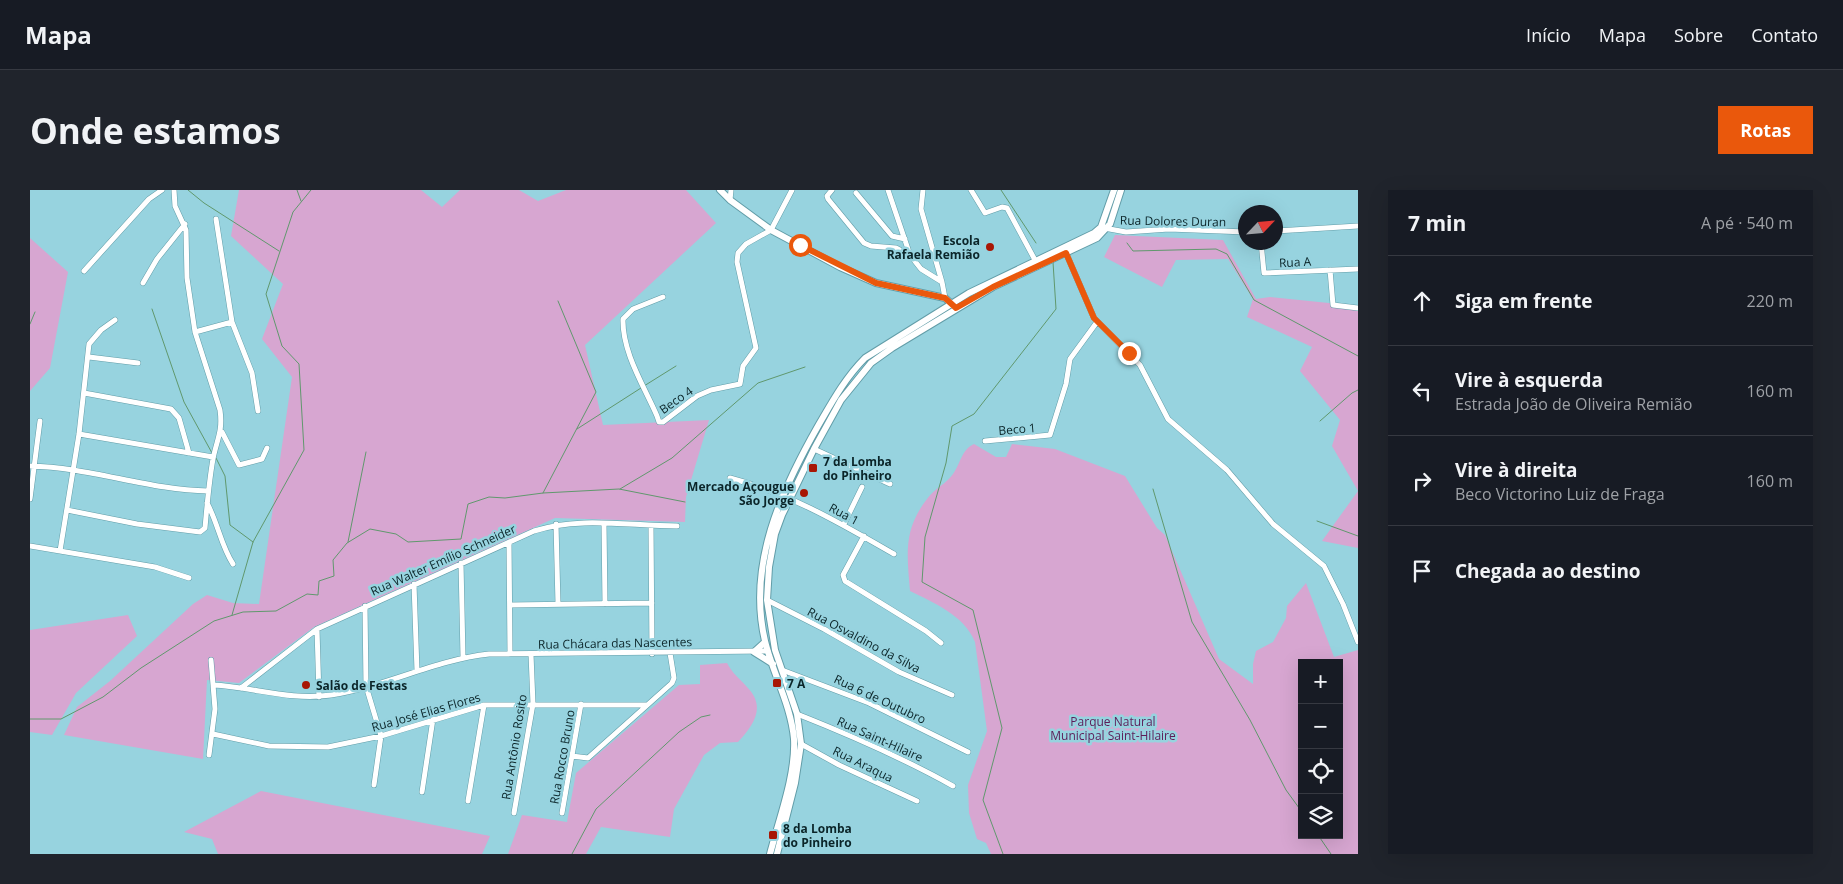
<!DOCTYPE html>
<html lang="pt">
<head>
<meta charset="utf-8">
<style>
  :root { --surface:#171b24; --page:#20242c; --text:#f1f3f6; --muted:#9ea1a6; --line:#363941; --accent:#ea580c }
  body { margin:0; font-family:"Open Sans",sans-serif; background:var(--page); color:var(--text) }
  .controls { position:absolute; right:15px; bottom:15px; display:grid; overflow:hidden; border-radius:0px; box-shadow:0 5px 20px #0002 }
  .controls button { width:45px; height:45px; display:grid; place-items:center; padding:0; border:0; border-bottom:1px solid var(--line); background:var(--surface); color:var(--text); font:25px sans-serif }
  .compass { position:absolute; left:1208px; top:15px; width:45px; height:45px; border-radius:50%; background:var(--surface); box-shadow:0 5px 20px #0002; rotate:64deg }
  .stop { position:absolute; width:15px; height:15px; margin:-11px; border:4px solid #ea580c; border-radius:50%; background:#fff }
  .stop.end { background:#ea580c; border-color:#fff; box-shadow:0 1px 5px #0008 }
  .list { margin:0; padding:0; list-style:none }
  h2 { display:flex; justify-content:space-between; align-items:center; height:65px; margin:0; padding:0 20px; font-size:21px }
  h2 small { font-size:16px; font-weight:400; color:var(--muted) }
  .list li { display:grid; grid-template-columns:32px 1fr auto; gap:15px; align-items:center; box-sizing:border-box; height:90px; padding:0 20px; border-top:1px solid var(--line) }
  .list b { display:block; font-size:19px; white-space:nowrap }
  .list p { margin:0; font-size:16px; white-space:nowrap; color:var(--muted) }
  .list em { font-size:16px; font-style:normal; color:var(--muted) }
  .icon { flex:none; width:28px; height:28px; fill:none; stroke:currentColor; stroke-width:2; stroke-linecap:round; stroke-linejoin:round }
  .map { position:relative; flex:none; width:1328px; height:664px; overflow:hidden; border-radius:0px }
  header { display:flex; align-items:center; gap:30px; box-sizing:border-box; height:70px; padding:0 25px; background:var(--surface); border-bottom:1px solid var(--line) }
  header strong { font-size:24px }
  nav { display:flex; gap:28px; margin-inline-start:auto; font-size:18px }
  .intro { display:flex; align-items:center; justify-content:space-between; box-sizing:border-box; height:120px; padding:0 30px }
  h1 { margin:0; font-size:35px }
  .button { padding:12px 22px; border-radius:0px; background:var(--accent); color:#fff; font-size:18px; font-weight:700 }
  main { display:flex; gap:30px; padding:0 30px }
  aside { flex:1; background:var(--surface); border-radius:0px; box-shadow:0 5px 20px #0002 }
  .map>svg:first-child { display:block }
  .green { fill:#d7a6d1; fill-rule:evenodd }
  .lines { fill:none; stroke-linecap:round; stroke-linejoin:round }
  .stream { stroke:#60986d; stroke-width:1 }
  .minor-casing { stroke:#629da8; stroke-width:6 }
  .major-casing { stroke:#629da8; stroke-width:8 }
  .minor { stroke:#fff; stroke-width:5 }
  .major { stroke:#fff; stroke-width:6 }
  .route { stroke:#ea580c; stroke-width:6 }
  .poi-dot { fill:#a81604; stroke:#97d3df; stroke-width:2 }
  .labels { text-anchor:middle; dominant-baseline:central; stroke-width:5; stroke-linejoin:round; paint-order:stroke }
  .street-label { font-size:12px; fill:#0b2529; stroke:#97d3df }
  .poi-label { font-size:12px; font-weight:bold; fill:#0b2529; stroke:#97d3df; text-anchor:start }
  .park-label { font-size:12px; fill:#5c1d58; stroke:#97d3df }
</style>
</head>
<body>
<header>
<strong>Mapa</strong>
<nav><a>Início</a><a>Mapa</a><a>Sobre</a><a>Contato</a></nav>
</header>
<div class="intro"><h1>Onde estamos</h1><a class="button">Rotas</a></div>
<main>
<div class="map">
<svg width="1328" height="664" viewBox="0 0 1328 664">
  <rect width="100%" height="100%" fill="#97d3df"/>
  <path class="green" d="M209,0H391L412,17L430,0H489L508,11L536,0H656L686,33L555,155L573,235L679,230L656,307L655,332L525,328L284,437L209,493L177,490L173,569L34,545L47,517L80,491L163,414L177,405L203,413L229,414L262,187L232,149L253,94L201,46Z
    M1085,45L1193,50L1226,109L1240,107L1328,116V358L1292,351L1328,301L1302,256L1310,230L1270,181L1282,157L1217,127L1223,109L1198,69L1146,70L1132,97L1074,67Z
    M0,48L38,82L20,178L0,201Z
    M944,254L966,267H976L982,254L1025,259L1095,286L1127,338L1135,345L1189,469L1223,494V474L1226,461L1243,452L1256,428L1257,416L1276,393L1304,467L1328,460V664H961L956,653L947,649L939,623L938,595L957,541L945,452C934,425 904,413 880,401C877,364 873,340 897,309C904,299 916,294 923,284C931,273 931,260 944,254ZM1272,473H1309V645H1272Z
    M98,425L107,446L46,503L22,545L0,542V440Z
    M697,473C702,483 710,489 717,497C737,517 723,536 708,552L690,553L674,565L644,619L640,647L571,637L556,664H478L492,625L537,632L546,583L649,495L670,494V475Z
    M231,601L460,646L452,664H188L182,649L154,642Z"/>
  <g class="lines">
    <path class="stream" d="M158,0L174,13L249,61
      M267,0L271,11
      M971,0L1006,53
      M1097,53L1103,61L1186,59L1197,64L1224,110L1328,166
      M122,119L154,212L182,263
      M0,134L5,122
      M614,196L646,176
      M1290,231L1322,203L1328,200
      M547,239L611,198
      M186,268L195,286L200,335L223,352
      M590,299L642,268L728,193L775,177
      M1123,299L1162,432L1220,530L1256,600L1272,622
      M513,303L566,202L528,111
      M1287,331L1328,346
      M318,352L336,262
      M202,425L223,352L274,260L269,174L252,156L236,104L263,22L281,0
      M0,529H31L73,507L111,478L184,431L213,422L246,421L277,404L288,405L289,391L304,386L303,370L317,353L340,339L366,344L378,352L431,349L438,314L459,307L475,308L513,303L589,299L655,312
      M1288,645L1301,664
      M542,664L566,619L649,542L671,527L680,525
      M973,664L953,610L972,538L943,420L892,392L895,347L916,273L922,236L944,224L1026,119L1023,72"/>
    <g class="minor-casing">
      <path id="minor" d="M802,0L797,6L798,9L834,53L841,56L866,58L879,65
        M858,0L880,65L891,79L912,92L915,108
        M893,0L891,19L912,92
        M941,0L955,23L972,17L977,18L1005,70
        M826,3L862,46L875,49
        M700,10L701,0
        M186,29L202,132L222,183L228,221
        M1074,38L1096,42L1139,39L1216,42
        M1246,41L1328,36
        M1231,52L1234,83L1328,79
        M1036,63L1064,128L1110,175L1138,229L1197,280L1243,334L1294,376L1313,414L1328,452
        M1300,80L1303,115L1328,118
        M54,81L119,9L132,0
        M113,93L127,69L155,34
        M633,107L603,119L593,129C592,162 614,196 627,226L629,232H633L667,206L681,200L710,194L713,176L726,158L707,72L708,63L716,54L741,40L762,0
        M165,142L202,132
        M59,167L108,173
        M54,203L141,219L149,228L159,263
        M192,242L209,275L232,269L237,258
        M49,244L183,267
        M955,251L1020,245L1036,194L1040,169L1067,132
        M784,259L860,294
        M0,276C60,277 118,300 178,301
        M700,288C761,304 810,333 864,364
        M0,309L10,231
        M177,313C188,333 191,356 203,374
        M37,320L107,334L170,342L175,338C177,315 179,291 183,269C187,249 193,241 190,220L165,142L157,88L156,40L145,16L144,0
        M526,334L528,414
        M574,334L575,414
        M814,334L832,297
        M621,336L622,464
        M834,346L813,385L815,391L896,441L911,453
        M479,352L480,464
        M0,356L125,377L159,388
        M30,361L49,244L59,154L71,140L85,130
        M431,373L433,467
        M384,394L387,481
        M737,410L794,439L869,482L922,505
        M480,415L622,413
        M335,416L336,496L351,546L344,595
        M287,439L289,507
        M752,480L839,513L938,562
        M183,495C223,497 260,511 301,505C355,497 404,470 459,464L738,461
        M211,498L287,439L504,341C550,326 599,336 647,336
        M767,524C820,545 873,568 923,596
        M183,544L239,556L298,557L351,546L454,515H617
        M771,554L809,575L887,611
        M179,565L185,519L181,470
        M542,566L558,568L642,493L644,488L640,463
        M392,602L403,529
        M438,611L454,515
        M484,623L503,514L501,464
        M532,623L551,514"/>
    </g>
    <g class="major-casing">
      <path id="major" d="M690,0L700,10L741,40L810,77L846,93L915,108L923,115
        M735,452L724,462L743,474
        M740,664C749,629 766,585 764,549C761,515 743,484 735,451C717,375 751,301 788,236C802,212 815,188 835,168L939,103L1064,43L1071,37L1084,0
        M747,664L765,593L771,554L767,524L745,460L737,410L739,377L745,344L752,325L784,259L811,210L841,173L862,158L963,97L1067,48L1080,34L1091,0"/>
    </g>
    <use href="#minor" class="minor"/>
    <use href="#major" class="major"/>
  </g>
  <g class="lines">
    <path class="route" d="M770,55L846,93L915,108L926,118L963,97L1036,63L1064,128L1099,163"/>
  </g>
  <g class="poi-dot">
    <circle cx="960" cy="57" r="5"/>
    <rect x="778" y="273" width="10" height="10" rx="2.5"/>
    <circle cx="774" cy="303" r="5"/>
    <rect x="742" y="488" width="10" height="10" rx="2.5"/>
    <circle cx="276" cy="495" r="5"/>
    <rect x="738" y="640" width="10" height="10" rx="2.5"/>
  </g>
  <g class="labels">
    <g class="street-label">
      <text transform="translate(1143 31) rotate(1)">Rua Dolores Duran</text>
      <text transform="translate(1265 72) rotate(-3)">Rua A</text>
      <text transform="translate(646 210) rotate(-35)">Beco 4</text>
      <text transform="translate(987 239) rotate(-5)">Beco 1</text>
      <text transform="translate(814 324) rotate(28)">Rua 1</text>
      <text transform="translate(413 370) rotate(-24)">Rua Walter Emílio Schneider</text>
      <text transform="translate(834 450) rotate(28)">Rua Osvaldino da Silva</text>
      <text transform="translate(585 453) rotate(-1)">Rua Chácara das Nascentes</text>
      <text transform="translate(850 509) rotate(25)">Rua 6 de Outubro</text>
      <text transform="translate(396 522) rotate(-16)">Rua José Elias Flores</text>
      <text transform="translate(850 549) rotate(24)">Rua Saint-Hilaire</text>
      <text transform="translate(484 557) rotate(-81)">Rua Antônio Rosito</text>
      <text transform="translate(532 567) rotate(-80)">Rua Rocco Bruno</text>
      <text transform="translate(833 574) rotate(26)">Rua Araqua</text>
    </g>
    <g class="poi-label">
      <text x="950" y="50" text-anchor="end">Escola<tspan x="950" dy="14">Rafaela Remião</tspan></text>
      <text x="793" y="271">7 da Lomba<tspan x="793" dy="14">do Pinheiro</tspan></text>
      <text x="764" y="296" text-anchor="end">Mercado Açougue<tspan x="764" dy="14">São Jorge</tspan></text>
      <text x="757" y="493">7 A</text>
      <text x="286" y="495">Salão de Festas</text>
      <text x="753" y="638">8 da Lomba<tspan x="753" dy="14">do Pinheiro</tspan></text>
    </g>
    <g class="park-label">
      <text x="1083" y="531">Parque Natural<tspan x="1083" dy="14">Municipal Saint-Hilaire</tspan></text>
    </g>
  </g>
</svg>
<div class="controls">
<button>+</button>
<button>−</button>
<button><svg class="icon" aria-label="locate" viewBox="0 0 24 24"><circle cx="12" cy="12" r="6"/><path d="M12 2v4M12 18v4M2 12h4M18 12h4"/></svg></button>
<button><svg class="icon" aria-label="layers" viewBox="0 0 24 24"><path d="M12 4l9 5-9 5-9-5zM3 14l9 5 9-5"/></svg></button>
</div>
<svg class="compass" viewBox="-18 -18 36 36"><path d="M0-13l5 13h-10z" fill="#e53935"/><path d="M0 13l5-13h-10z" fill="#9ea1a6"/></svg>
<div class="stop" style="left:770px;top:55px"></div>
<div class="stop end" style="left:1099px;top:163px"></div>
</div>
<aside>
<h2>7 min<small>A pé · 540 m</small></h2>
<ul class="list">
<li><svg class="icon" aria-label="ahead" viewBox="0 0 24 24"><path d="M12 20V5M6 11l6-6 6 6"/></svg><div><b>Siga em frente</b></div><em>220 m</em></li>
<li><svg class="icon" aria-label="left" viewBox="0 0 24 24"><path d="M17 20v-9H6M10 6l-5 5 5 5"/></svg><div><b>Vire à esquerda</b><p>Estrada João de Oliveira Remião</p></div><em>160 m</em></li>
<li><svg class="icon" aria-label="right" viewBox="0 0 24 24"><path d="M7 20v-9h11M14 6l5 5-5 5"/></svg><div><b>Vire à direita</b><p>Beco Victorino Luiz de Fraga</p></div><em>160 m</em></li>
<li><svg class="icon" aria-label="arrive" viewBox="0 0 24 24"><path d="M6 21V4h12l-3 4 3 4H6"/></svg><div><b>Chegada ao destino</b></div></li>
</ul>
</aside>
</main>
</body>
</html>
